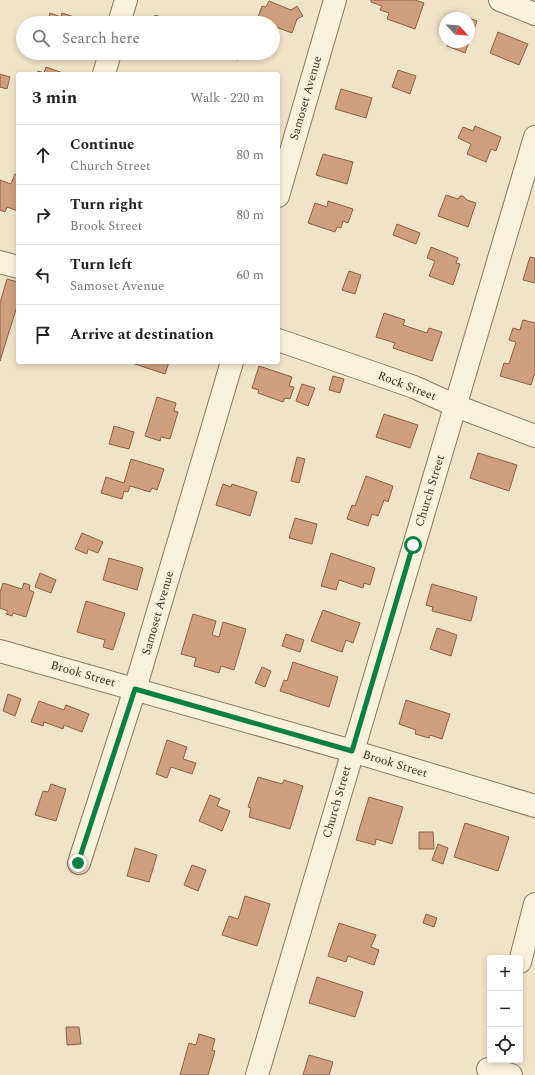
<!DOCTYPE html>
<html lang="en">
<head>
<meta charset="utf-8">
<style>
  :root { --surface:#fff; --page:#f6f6f6; --text:#222; --muted:#767676; --line:#e0e0e0 }
  body { margin:0; font-family:Spectral,serif; background:var(--page); color:var(--text) }
  .controls { position:absolute; right:12px; bottom:12px; display:grid; overflow:hidden; border-radius:4px; box-shadow:0 2px 6px #0003 }
  .controls button { width:36px; height:36px; display:grid; place-items:center; padding:0; border:0; border-bottom:1px solid var(--line); background:var(--surface); color:var(--text); font:20px sans-serif }
  .compass { position:absolute; left:439px; top:12px; width:36px; height:36px; border-radius:50%; background:var(--surface); box-shadow:0 2px 6px #0003; rotate:116deg }
  .stop { position:absolute; width:12px; height:12px; margin:-9px; border:3px solid #0b8043; border-radius:50%; background:#fff }
  .stop.end { background:#0b8043; border-color:#fff; box-shadow:0 1px 4px #0008 }
  .list { margin:0; padding:0; list-style:none }
  h2 { display:flex; justify-content:space-between; align-items:center; height:52px; margin:0; padding:0 16px; font-size:17px }
  h2 small { font-size:13px; font-weight:400; color:var(--muted) }
  .list li { display:grid; grid-template-columns:26px 1fr auto; gap:12px; align-items:center; box-sizing:border-box; height:60px; padding:0 16px; border-top:1px solid var(--line) }
  .list b { display:block; font-size:15px; white-space:nowrap }
  .list p { margin:0; font-size:13px; white-space:nowrap; color:var(--muted) }
  .list em { font-size:13px; font-style:normal; color:var(--muted) }
  .icon { flex:none; width:22px; height:22px; fill:none; stroke:currentColor; stroke-width:2; stroke-linecap:round; stroke-linejoin:round }
  .map { position:relative; flex:none; width:535px; height:1075px; overflow:hidden }
  .search { position:absolute; background:var(--surface); box-shadow:0 2px 6px #0003; left:16px; top:16px; width:264px; height:44px; display:flex; align-items:center; gap:10px; box-sizing:border-box; padding:0 14px; border-radius:22px; color:var(--muted); font-size:15px }
  .panel { position:absolute; background:var(--surface); box-shadow:0 2px 6px #0003; left:16px; top:72px; width:264px; height:292px; border-radius:4px }
  .map>svg:first-child { display:block }
  .building { fill:#cf9f7d; stroke:#8d5f41 }
  .lines { fill:none; stroke-linecap:round; stroke-linejoin:round }
  .minor-casing { stroke:#8d765c; stroke-width:24 }
  .minor { stroke:#faf1dc; stroke-width:22 }
  .route { stroke:#0b8043; stroke-width:5 }
  .labels { text-anchor:middle; dominant-baseline:central; stroke-width:3; stroke-linejoin:round; paint-order:stroke }
  .street-label { font-size:12px; fill:#3d2e20; stroke:#f7eed8 }
</style>
</head>
<body>
<div class="map">
<svg width="535" height="1075" viewBox="0 0 535 1075">
  <rect width="100%" height="100%" fill="#f0e4c8"/>
  <path class="building" d="M371,0H415L424,3L415,29L387,19L389,13L380,10L382,6L371,2Z
    M269,1L291,10L297,6L303,16L297,19L292,33L273,26V23H264L257,20L262,6L266,7Z
    M50,13L61,17L62,13L90,22V23H47Z
    M155,15L178,23H152Z
    M469,18L477,21L469,42Z
    M498,32L528,44L519,65L490,53Z
    M449,42H469L465,53L447,46Z
    M219,53H240L238,60L219,55Z
    M46,67L66,74H37L38,71L44,73Z
    M398,70L416,76L410,94L392,87Z
    M0,74L10,77L7,89L0,87Z
    M341,89L372,98L366,118L335,109Z
    M475,126L501,137L496,151L491,149L486,162L467,154L471,144L458,138L463,127L473,131Z
    M323,154L353,162L347,184L316,175Z
    M15,174L18,175V211L7,207L5,212L0,210V180L11,184Z
    M446,195L458,199L460,196H463L467,200L476,203L468,227L438,216Z
    M328,201L353,209L348,223L343,221L341,228L337,227L335,232L308,223L315,203L327,207Z
    M397,224L420,233L416,244L393,235Z
    M431,247L458,258L456,263L460,264L453,285L429,276L435,261L427,258Z
    M530,257L535,258V283L523,280Z
    M349,271L361,275L355,294L342,290Z
    M7,279L18,282V303L0,361V303Z
    M384,313L405,320L403,325L427,333L429,328L442,332L432,361L393,348L395,343L376,337Z
    M523,320L535,323V372L531,385L500,376L504,363L509,364L516,342L509,340L513,328L520,330Z
    M129,362H169L165,374Z
    M259,366L292,377L289,386L294,387L290,399L285,398L283,402L258,393L259,390L252,388Z
    M333,376L344,379L340,393L329,390Z
    M302,384L315,388L308,406L296,401Z
    M157,397L176,403L174,411L178,412L170,439L161,437L160,441L145,436Z
    M384,414L418,425L410,448L376,437Z
    M114,426L134,432L129,449L109,444Z
    M478,453L517,465L509,491L470,478Z
    M297,457L305,459L299,483L291,481Z
    M131,459L164,469L157,490L152,488L150,492L130,486L128,492L124,491L122,499L101,493L106,477L124,483Z
    M366,476L393,486L388,502L384,500L378,516L372,514L368,526L347,519L352,505L355,506Z
    M223,484L231,487L232,484L257,492L250,516L216,505Z
    M295,518L317,524L312,544L289,538Z
    M82,533L103,542L98,553L88,549L87,554L75,549Z
    M331,553L375,568L370,585L364,583L363,588L339,580L336,590L321,586Z
    M109,558L143,568L137,590L103,580Z
    M40,573L56,580L51,593L35,587Z
    M3,583L22,589L24,583L30,585L29,590L34,592L26,617L13,613L12,616L6,614L8,611L0,608V592Z
    M432,584L477,597L471,621L432,611L433,607L426,605Z
    M86,601L125,613L113,650L103,647L105,640L77,632Z
    M323,610L360,623L353,643L346,640L342,652L311,641Z
    M193,614L216,621L212,635L219,637L223,622L246,629L234,670L221,666L219,673L194,666L196,658L181,654Z
    M437,628L457,635L451,656L430,649Z
    M286,634L304,640L300,652L282,646Z
    M293,662L338,677L329,707L280,691L284,680L287,681Z
    M262,667L271,671L265,687L255,683Z
    M8,694L21,699L15,716L3,711Z
    M406,700L450,714L442,739L430,735L429,738L415,734L416,730L399,724Z
    M39,701L64,710L66,705L89,714L82,732L64,725L63,729L44,722L43,726L31,722Z
    M167,740L187,747L183,759L196,763L192,774L171,767L167,778L156,774Z
    M258,777L282,784L284,780L303,786L290,829L249,817L251,808L248,807Z
    M51,784L66,789L56,821L35,815L43,791L48,792Z
    M210,795L220,799L217,806L230,811L222,831L199,821Z
    M369,797L403,807L392,844L376,839L375,845L356,840Z
    M465,823L509,837L498,871L454,857Z
    M419,832H433L434,849H419Z
    M438,844L448,848L443,864L432,860Z
    M135,848L157,855L149,882L127,876Z
    M192,865L206,870L198,891L184,885Z
    M245,896L270,904L257,946L222,935L229,916L238,919Z
    M426,914L437,918L434,927L423,923Z
    M339,923L376,935L371,947L379,950L374,965L348,956L346,962L328,956Z
    M317,977L363,992L355,1017L309,1003Z
    M66,1027H79L81,1044L67,1045Z
    M199,1034L215,1039L212,1050L215,1051L208,1075H180L189,1043L196,1045Z
    M309,1055L333,1062L329,1075H303Z"/>
  <g class="lines">
    <g class="minor-casing">
      <path id="minor" d="M500,0L535,14
        M119,23L126,0
        M104,74L110,53
        M278,196L335,0
        M0,262L18,267
        M278,340L414,387L456,406L535,436
        M0,651L352,751L535,806
        M79,863L135,689L232,362
        M520,962L535,904
        M488,1069L511,1075
        M257,1075L535,137"/>
    </g>
    <use href="#minor" class="minor"/>
  </g>
  <g class="lines">
    <path class="route" d="M78,863L135,689L352,751L413,545"/>
  </g>
  <g class="labels">
    <g class="street-label">
      <text transform="translate(306 98) rotate(-74)">Samoset Avenue</text>
      <text transform="translate(407 386) rotate(21)">Rock Street</text>
      <text transform="translate(430 491) rotate(-73)">Church Street</text>
      <text transform="translate(158 613) rotate(-74)">Samoset Avenue</text>
      <text transform="translate(83 674) rotate(16)">Brook Street</text>
      <text transform="translate(395 764) rotate(17)">Brook Street</text>
      <text transform="translate(337 802) rotate(-74)">Church Street</text>
    </g>
  </g>
</svg>
<div class="controls">
<button>+</button>
<button>−</button>
<button><svg class="icon" aria-label="locate" viewBox="0 0 24 24"><circle cx="12" cy="12" r="6"/><path d="M12 2v4M12 18v4M2 12h4M18 12h4"/></svg></button>
</div>
<svg class="compass" viewBox="-18 -18 36 36"><path d="M0-13l5 13h-10z" fill="#e53935"/><path d="M0 13l5-13h-10z" fill="#767676"/></svg>
<div class="stop" style="left:413px;top:545px"></div>
<div class="stop end" style="left:78px;top:863px"></div>
<div class="search"><svg class="icon" aria-label="search" viewBox="0 0 24 24"><circle cx="10" cy="10" r="6"/><path d="M15 15l6 6"/></svg>Search here</div>
<section class="panel">
<h2>3 min<small>Walk · 220 m</small></h2>
<ul class="list">
<li><svg class="icon" aria-label="ahead" viewBox="0 0 24 24"><path d="M12 20V5M6 11l6-6 6 6"/></svg><div><b>Continue</b><p>Church Street</p></div><em>80 m</em></li>
<li><svg class="icon" aria-label="right" viewBox="0 0 24 24"><path d="M7 20v-9h11M14 6l5 5-5 5"/></svg><div><b>Turn right</b><p>Brook Street</p></div><em>80 m</em></li>
<li><svg class="icon" aria-label="left" viewBox="0 0 24 24"><path d="M17 20v-9H6M10 6l-5 5 5 5"/></svg><div><b>Turn left</b><p>Samoset Avenue</p></div><em>60 m</em></li>
<li><svg class="icon" aria-label="arrive" viewBox="0 0 24 24"><path d="M6 21V4h12l-3 4 3 4H6"/></svg><div><b>Arrive at destination</b></div></li>
</ul>
</section>
</div>
</body>
</html>
